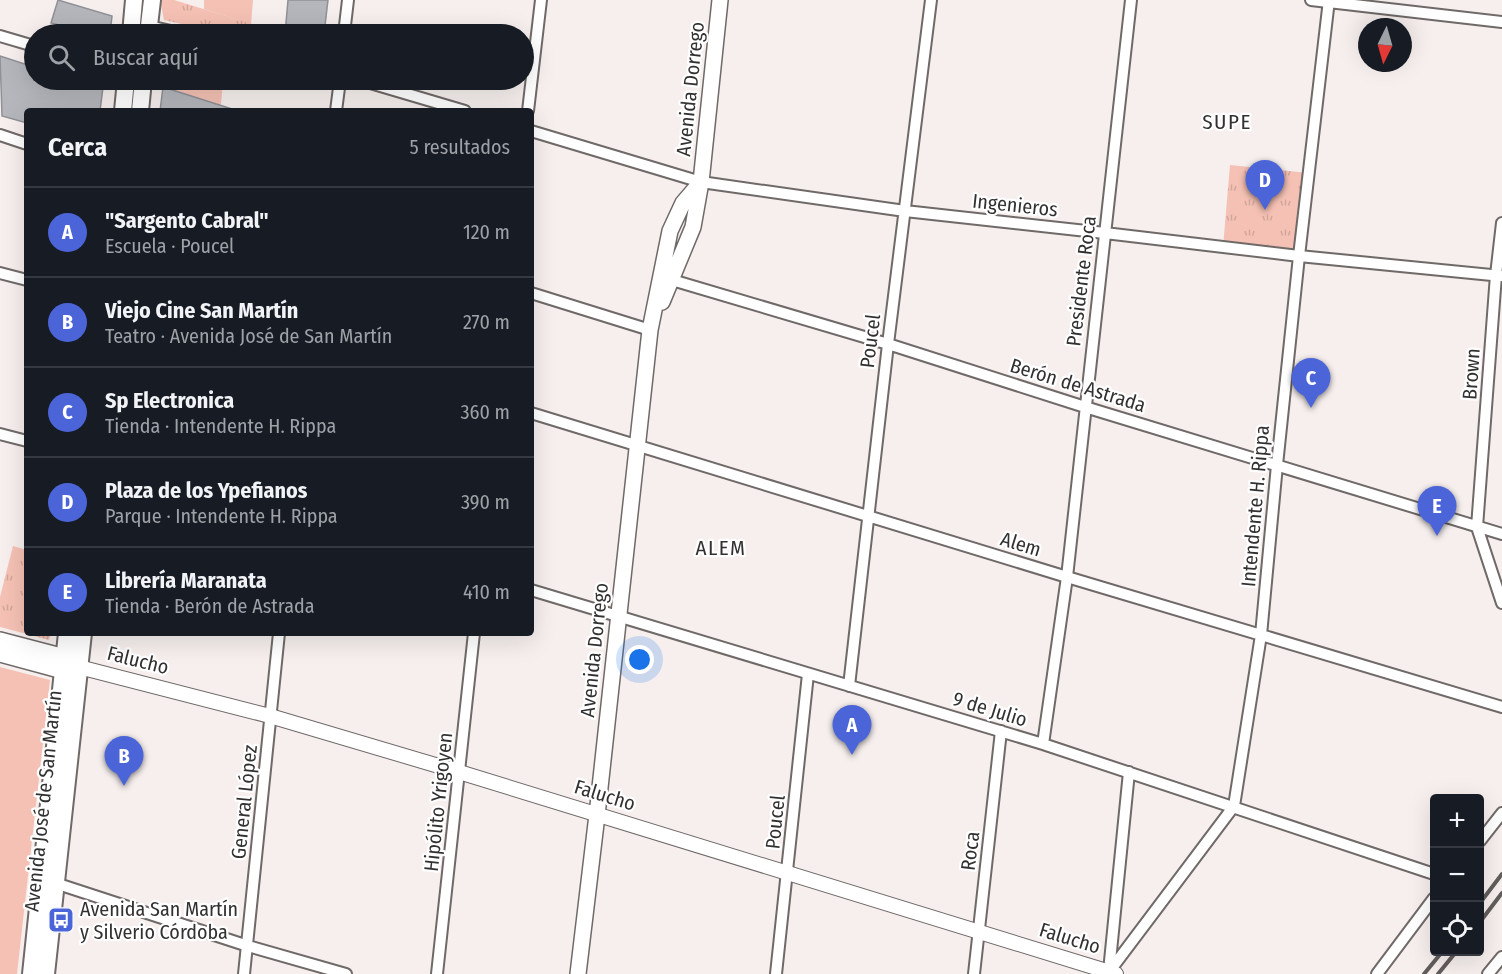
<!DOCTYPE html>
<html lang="es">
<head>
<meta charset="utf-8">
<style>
  :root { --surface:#171b24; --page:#20242c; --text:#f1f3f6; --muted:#9ea1a6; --line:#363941; --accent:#4b65d9 }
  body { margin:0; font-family:"Fira Sans Condensed",sans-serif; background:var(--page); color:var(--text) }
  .controls { position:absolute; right:18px; bottom:18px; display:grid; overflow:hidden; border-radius:6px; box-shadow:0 6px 24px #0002 }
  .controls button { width:54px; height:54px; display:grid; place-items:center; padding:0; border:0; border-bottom:2px solid var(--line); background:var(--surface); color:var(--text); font:30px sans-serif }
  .compass { position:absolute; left:1358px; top:18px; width:54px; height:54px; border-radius:50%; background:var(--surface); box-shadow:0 6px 24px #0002; rotate:185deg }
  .you { position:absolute; left:640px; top:660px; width:21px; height:21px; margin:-15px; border:4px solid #fff; border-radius:50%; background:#1a73e8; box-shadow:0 0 0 9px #1a73e833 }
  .badge { display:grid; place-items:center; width:39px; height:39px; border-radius:50%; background:var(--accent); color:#fff; font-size:20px; font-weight:700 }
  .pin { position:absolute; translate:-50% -50px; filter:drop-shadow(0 2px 3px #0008) }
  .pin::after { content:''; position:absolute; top:32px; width:21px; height:18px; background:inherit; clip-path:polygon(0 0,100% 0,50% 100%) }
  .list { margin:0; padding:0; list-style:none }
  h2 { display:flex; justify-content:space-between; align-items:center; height:78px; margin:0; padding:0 24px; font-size:26px }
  h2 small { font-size:20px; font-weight:400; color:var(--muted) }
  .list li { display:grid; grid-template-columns:39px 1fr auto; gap:18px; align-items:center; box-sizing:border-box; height:90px; padding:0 24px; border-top:2px solid var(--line) }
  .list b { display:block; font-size:22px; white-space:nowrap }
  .list p { margin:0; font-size:20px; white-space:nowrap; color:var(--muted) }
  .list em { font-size:20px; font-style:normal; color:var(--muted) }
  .icon { flex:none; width:33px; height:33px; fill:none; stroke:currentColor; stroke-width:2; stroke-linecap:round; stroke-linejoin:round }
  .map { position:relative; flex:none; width:1502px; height:974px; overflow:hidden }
  .search { position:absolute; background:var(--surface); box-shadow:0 6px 24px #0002; left:24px; top:24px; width:510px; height:66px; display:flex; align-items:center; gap:15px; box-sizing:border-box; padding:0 21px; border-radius:33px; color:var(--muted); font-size:22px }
  .panel { position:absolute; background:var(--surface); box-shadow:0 6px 24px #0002; left:24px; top:108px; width:510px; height:528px; border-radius:6px }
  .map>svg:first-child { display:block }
  .grass { fill:#f5c1b4 }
  .park { fill:url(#park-tufts) }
  .building { fill:#b4b6bb; stroke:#909197; stroke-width:1.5 }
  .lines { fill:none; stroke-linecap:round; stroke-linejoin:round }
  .minor-casing { stroke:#6f6967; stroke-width:14 }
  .tertiary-casing { stroke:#6f6967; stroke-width:16 }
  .secondary-casing { stroke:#6f6967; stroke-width:18 }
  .primary-casing { stroke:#6f6967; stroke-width:20 }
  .minor { stroke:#fff; stroke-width:10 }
  .tertiary { stroke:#fff; stroke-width:14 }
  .secondary { stroke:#fff; stroke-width:15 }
  .primary { stroke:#fff; stroke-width:16 }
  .rail { stroke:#615d5c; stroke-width:4 }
  .labels { text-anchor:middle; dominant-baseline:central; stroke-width:4.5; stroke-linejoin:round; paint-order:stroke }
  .street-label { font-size:20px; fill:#333030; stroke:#fff }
  .poi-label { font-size:20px; fill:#333030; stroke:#fff; text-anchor:start }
  .neighbourhood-label { font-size:21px; letter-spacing:1.5px; fill:#333030; stroke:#fff }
</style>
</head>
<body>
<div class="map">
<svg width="1502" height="974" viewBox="0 0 1502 974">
  <defs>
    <pattern id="park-tufts" width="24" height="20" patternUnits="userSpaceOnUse" patternTransform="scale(1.5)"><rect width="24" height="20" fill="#f5c1b4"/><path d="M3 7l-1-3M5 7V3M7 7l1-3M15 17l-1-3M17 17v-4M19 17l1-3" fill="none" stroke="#d2a69b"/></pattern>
  </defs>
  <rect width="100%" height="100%" fill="#f6efee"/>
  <path class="grass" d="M204,0H253L251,24L204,9Z
    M164,80H223L221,105L163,87Z
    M0,667L50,680L17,974H0Z"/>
  <path class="park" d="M160,0H174L285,34H225L164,20Z
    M1230,165L1308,173L1299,256L1223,247Z
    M13,546L27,550V633H51L49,640L0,627V597Z"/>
  <path class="building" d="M58,0L112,16L110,34H96L51,23Z
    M288,0H328L324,34H285Z
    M0,56L34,67V80H78L103,87L100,111H27V123L2,116Z
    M163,87L232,109L231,111H160Z"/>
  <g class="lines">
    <g class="minor-casing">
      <path id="minor" d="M1311,0L1502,22
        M149,26L184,34
        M344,34L348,0
        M0,36L34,46
        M360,80L465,111
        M336,111L340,80
        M528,111L541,0
        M531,131L701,182L905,211L1105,233L1299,256L1502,276
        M0,135L27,144
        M1502,223L1496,275L1477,527L1502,603
        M0,273L27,280
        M670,273L672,280L888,344L1085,407L1502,534
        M531,293L650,330
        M531,413L1067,577L1502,707
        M0,434L27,441
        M531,590L1043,744L1434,874
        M849,686L888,344L931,0
        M1043,744L1067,577L1131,0
        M1480,841L1502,813
        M55,883L248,946L346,974
        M1109,971L1129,772
        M1109,972L1234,806L1261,635L1277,465L1299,256L1329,0
        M244,974L279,633
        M437,974L474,633
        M776,974L808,674
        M974,974L1001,731
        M1377,974L1434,898
        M1488,974L1502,957"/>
    </g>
    <g class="tertiary-casing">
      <path id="tertiary" d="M79,667L270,716L459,772L1116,974"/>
    </g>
    <g class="secondary-casing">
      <path id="secondary" d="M662,302L693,227L701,182L720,0
        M0,640L65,657L74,663
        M0,654L63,671L73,668
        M578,974L597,815L650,330L670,231L683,203L701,182"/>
    </g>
    <g class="primary-casing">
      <path id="primary" d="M131,34L134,0
        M148,34L152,0
        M123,111L126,80
        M140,111L143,80
        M31,974L67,633
        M46,974L83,633"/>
    </g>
    <use href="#minor" class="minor"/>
    <use href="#tertiary" class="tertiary"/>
    <use href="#secondary" class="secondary"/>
    <use href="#primary" class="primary"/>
    <path class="rail" d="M1480,903L1502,874
      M1480,922L1502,893
      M1424,974L1442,952
      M1438,974L1456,952"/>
  </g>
  <defs>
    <g id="bus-square" transform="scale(1.35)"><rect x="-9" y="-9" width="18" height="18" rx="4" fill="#4b65d9" stroke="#fff"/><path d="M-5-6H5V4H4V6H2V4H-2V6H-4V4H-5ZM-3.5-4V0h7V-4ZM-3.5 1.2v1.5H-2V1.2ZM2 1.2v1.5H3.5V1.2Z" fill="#fff"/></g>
  </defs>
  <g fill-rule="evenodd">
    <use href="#bus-square" x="61" y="920"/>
  </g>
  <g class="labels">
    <g class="street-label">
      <text transform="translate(690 89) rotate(-84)">Avenida Dorrego</text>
      <text transform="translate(1015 205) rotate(6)">Ingenieros</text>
      <text transform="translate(1081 281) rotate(-83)">Presidente Roca</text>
      <text transform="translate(870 341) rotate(-83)">Poucel</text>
      <text transform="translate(1471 374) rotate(-86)">Brown</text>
      <text transform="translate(1078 385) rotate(17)">Berón de Astrada</text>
      <text transform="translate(1255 506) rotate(-85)">Intendente H. Rippa</text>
      <text transform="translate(1021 544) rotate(17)">Alem</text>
      <text transform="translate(594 650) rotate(-84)">Avenida Dorrego</text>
      <text transform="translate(138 660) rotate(14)">Falucho</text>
      <text transform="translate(990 709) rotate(17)">9 de Julio</text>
      <text transform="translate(605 795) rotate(17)">Falucho</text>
      <text transform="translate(43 801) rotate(-84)">Avenida José de San Martín</text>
      <text transform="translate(244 802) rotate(-84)">General López</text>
      <text transform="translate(438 802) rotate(-84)">Hipólito Yrigoyen</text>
      <text transform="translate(775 822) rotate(-84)">Poucel</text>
      <text transform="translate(970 851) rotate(-83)">Roca</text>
      <text transform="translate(1070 938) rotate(17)">Falucho</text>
    </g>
    <g class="poi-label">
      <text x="80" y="909">Avenida San Martín<tspan x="80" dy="23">y Silverio Córdoba</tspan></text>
    </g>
    <g class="neighbourhood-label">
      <text x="1227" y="122">SUPE</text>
      <text x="721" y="548">ALEM</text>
    </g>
  </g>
</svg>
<div class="controls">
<button>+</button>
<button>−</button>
<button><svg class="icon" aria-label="locate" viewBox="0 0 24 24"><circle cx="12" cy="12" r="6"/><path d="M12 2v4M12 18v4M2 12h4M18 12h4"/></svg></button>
</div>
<svg class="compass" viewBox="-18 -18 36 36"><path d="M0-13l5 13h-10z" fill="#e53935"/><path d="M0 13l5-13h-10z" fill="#9ea1a6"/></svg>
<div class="you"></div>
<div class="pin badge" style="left:852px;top:755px">A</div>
<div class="pin badge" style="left:124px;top:786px">B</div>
<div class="pin badge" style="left:1311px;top:408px">C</div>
<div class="pin badge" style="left:1265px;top:210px">D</div>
<div class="pin badge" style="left:1437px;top:536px">E</div>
<div class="search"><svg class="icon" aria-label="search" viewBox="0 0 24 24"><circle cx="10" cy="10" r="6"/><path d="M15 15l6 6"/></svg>Buscar aquí</div>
<section class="panel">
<h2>Cerca<small>5 resultados</small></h2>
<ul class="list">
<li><span class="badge">A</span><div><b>&quot;Sargento Cabral&quot;</b><p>Escuela · Poucel</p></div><em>120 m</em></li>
<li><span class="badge">B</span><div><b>Viejo Cine San Martín</b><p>Teatro · Avenida José de San Martín</p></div><em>270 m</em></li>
<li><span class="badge">C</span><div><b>Sp Electronica</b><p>Tienda · Intendente H. Rippa</p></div><em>360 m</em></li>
<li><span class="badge">D</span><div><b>Plaza de los Ypefianos</b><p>Parque · Intendente H. Rippa</p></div><em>390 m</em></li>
<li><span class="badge">E</span><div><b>Librería Maranata</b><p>Tienda · Berón de Astrada</p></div><em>410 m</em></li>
</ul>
</section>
</div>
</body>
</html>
